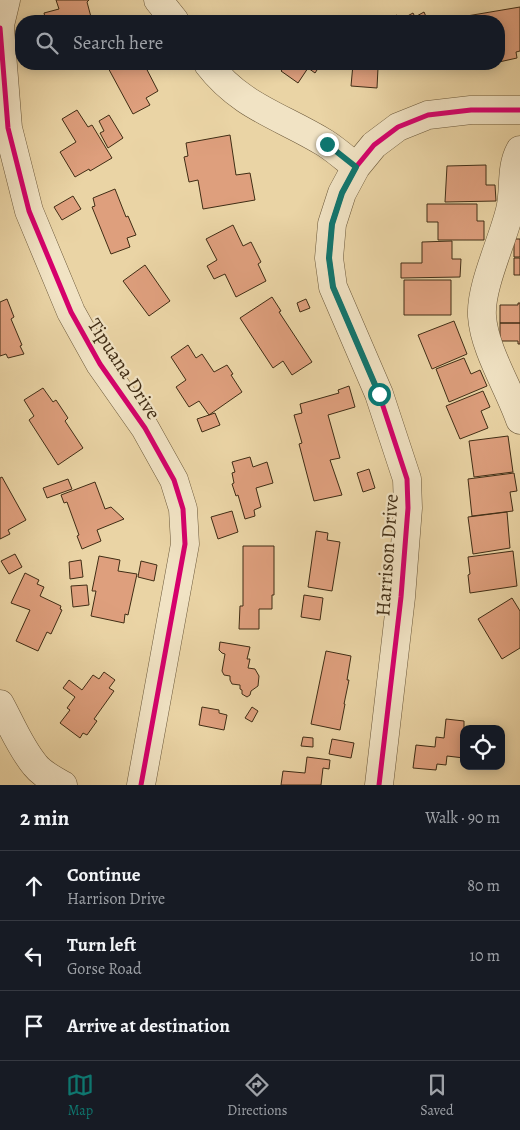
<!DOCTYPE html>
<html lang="en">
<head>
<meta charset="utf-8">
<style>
  :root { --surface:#171b24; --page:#20242c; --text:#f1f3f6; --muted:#9ea1a6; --line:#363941; --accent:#0f766e }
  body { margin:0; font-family:Alegreya,serif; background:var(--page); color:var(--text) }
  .controls { position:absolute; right:15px; bottom:15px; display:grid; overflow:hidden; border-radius:10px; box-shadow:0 2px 12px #0003 }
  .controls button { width:45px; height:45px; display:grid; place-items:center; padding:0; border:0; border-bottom:1px solid var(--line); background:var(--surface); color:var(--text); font:25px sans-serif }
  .stop { position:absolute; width:15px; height:15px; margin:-11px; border:4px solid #0f766e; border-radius:50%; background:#fff }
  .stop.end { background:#0f766e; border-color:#fff; box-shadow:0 1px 5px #0008 }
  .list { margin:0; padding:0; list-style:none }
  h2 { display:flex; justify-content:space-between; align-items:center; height:65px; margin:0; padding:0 20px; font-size:21px }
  h2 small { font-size:16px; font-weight:400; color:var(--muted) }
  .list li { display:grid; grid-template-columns:32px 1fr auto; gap:15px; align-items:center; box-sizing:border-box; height:70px; padding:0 20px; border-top:1px solid var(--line) }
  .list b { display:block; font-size:19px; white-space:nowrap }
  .list p { margin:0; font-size:16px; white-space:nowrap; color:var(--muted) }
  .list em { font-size:16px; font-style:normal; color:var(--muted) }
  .icon { flex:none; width:28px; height:28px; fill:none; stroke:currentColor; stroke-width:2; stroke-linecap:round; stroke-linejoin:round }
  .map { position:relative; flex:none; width:520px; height:785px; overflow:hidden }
  .search { position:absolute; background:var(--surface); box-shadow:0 2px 12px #0003; left:15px; right:15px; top:15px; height:55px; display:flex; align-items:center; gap:12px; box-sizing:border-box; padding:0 18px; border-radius:20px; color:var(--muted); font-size:19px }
  .sheet { height:275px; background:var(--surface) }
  nav { display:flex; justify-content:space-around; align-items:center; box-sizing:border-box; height:70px; border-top:1px solid var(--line); background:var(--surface); font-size:14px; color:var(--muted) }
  nav a { display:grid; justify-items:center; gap:2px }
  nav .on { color:var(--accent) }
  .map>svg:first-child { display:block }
  .building { fill:#de9f7d; stroke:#402d15 }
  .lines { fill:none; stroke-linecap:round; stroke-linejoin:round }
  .minor-casing { stroke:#6a5739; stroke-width:29 }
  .minor { stroke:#f1e3c4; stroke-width:28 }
  .cycleway-casing { stroke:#f1e3c4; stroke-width:8 }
  .cycleway { stroke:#d6006c; stroke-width:5 }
  .route { stroke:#0f766e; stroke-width:6 }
  .labels { text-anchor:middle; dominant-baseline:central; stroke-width:4.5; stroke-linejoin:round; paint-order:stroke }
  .street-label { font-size:20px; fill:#402d15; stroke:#f1e3c4 }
</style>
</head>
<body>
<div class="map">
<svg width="520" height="785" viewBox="0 0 520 785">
  <rect width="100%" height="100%" fill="#ead4a5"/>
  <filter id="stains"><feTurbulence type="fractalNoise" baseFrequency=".004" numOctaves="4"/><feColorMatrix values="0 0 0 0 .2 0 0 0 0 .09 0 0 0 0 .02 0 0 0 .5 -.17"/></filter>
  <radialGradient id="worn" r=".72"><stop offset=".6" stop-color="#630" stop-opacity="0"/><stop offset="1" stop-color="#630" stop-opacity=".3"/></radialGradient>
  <path class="building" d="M56,0H89L87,2L91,17L95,16L97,21H46L44,13L59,9Z
    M520,7V51L516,52L517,58L499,62V21H451L462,19L461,17Z
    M424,12L428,21H385L397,15L400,20L413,13L415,17Z
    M106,64H144L158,91L146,98L150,105L133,114Z
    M287,64H321L315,73L308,68L298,83L281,71Z
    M353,64H367V68H378L377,88L351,86Z
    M77,110L88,127L92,125L112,158L90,171L89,169L75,177L60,152L76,142L62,119Z
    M109,115L123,138L108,148L100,133L104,131L99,121Z
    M230,135L236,175L250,173L255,200L203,209L198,180L189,182L184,157L188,156L186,143Z
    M486,165V185H495L496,201L445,202L447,166Z
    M115,189L126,217L128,216L136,235L127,238L130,247L111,254L92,207L95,206L93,198Z
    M73,196L81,209L62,220L54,207Z
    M427,204H477V221H484V240H438V222H427Z
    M233,225L243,246L251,242L261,262L258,264L266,281L236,297L225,274L214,279L207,266L217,260L206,239Z
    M514,239H520V257H514Z
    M452,241V259H461L460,277L401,278V263H422V242Z
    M514,258H520V275H514Z
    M145,265L170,301L149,316L123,281Z
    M404,280H451V315H404Z
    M272,297L281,311L279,312L312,362L292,375L283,361L273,368L240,318Z
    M7,299L14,317L11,319L22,345L20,346L24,354L8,358L6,354L0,356V302Z
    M306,299L310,308L300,312L297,303Z
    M518,303H520V323H500V305H518Z
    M454,321L467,354L432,369L418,335Z
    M500,323H520V344H518V341H500Z
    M188,345L196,358L202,354L214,372L227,365L233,374L231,375L242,392L209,415L199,401L189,407L176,387L186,380L171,357Z
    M464,358L471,374L480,370L487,386L449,402L436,369Z
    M349,386L355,407L328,415L340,458L330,460L342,495L314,501L299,444L302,443L294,415L302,413L300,404L339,393L338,390Z
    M43,388L53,402L56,400L68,418L65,421L83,448L58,465L29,420L34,416L24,400Z
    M483,391L490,407L481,411L488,428L460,439L446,406Z
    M215,413L220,425L202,432L197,419Z
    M508,436L513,472L474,477L469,441Z
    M250,457L253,467L267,462L273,483L256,488L261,507L254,510L255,516L245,519L238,495L236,496L232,484L234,483L232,473L235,472L232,462Z
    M369,469L375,488L363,492L357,473Z
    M514,473L517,491L510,492L513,511L472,516L468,479Z
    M2,477L26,520L8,530L10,534L0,539V478Z
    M68,479L72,489L47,498L43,488Z
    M95,482L105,509L111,507L124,519L97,530L101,541L82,549L77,536L79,535L67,502L64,503L61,495Z
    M232,511L238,532L218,539L211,517Z
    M507,512L510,548L473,554L468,517Z
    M316,531L328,533L327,540L340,542L332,591L308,587Z
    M243,546H274V595H272V609H259V629H239L240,606H243Z
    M513,551L517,586L470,593L468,575L470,574L468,557Z
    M15,554L22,567L9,574L1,561Z
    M99,556L120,560L118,571L137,574L128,615L125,614L124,623L91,616L96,591H92Z
    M81,560L83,577L70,579L69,562Z
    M141,561L157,565L154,581L138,577Z
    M25,573L39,580L37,584L44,587L40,596L61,606L60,609L62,610L51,634L47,632L38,651L16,641L30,610L11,603Z
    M87,585L89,605L73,607L71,586Z
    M304,595L323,598L320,620L301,617Z
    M512,598L520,611V648L502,659L478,619Z
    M220,642L250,647L247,659H250L248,668L255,669L259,676L258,686L251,691L250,695L247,697L242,694V690L240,689V685L232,684L230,680V676L224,675L222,671L225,654L222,653L219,650Z
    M326,651L351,656L347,680H349L344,704H345L340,730L311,724Z
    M104,672L115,680L109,688L114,691L94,719L97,721L87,735L83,733L80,738L60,723L70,710L67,708L75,697L63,688L69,680L82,690L93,675L99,679Z
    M202,707L219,710V713L227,715L224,730L199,725Z
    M252,707L258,711L252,722L245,718Z
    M446,719L464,721V758L447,756L446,765L437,764L436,770L413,768L416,745L435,747L436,737L444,738Z
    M303,737L313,738V747L301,746Z
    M332,739L354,743L351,758L329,754Z
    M307,757L330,760L329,769L323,768L321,785H281L283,771L305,773Z"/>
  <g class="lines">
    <g class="minor-casing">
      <path id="minor" d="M158,0L175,21
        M0,25L6,0
        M0,28L8,128L29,211L71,312L100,364L145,428L174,480L183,509L185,544L141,785
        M208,64C241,107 281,116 325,143C336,150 346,159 356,167
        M520,150C510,168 515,190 510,210C503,240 480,287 482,316C484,349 509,388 520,420
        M0,704C11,724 20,747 35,765C42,774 54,780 63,785
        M379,785L401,597L408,508L407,479L379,394L333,287L329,258L332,224L342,193L356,167L374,145L398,127L428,115L471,110H520"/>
    </g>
    <use href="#minor" class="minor"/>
    <g class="cycleway-casing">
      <path id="cycleway" d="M0,28L8,128L29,211L71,312L100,364L145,428L174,480L183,509L185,544L141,785
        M379,785L401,597L408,508L407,479L379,394L333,287L329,258L332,224L342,193L356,167L374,145L398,127L428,115L471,110H520"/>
    </g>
    <use href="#cycleway" class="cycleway"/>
  </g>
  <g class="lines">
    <path class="route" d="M327,144L356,167L342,193L332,224L329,258L333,287L379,394"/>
  </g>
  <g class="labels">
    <g class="street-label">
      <text transform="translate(124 369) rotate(57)">Tipuana Drive</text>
      <text transform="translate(387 555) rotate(-86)">Harrison Drive</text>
    </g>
  </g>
  <rect width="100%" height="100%" filter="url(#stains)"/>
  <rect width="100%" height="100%" fill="url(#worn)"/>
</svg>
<div class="controls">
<button><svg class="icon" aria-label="locate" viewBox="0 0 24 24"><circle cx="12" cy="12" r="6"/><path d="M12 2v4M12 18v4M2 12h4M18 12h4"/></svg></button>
</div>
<div class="stop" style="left:379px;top:394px"></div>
<div class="stop end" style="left:327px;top:144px"></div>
<div class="search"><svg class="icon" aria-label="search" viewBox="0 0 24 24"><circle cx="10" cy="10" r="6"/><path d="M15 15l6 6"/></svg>Search here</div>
</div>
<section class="sheet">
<h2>2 min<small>Walk · 90 m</small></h2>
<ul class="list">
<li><svg class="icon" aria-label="ahead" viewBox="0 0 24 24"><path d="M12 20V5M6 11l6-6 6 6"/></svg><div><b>Continue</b><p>Harrison Drive</p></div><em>80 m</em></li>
<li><svg class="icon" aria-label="left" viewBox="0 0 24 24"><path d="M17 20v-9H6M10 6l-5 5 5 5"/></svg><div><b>Turn left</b><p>Gorse Road</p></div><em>10 m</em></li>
<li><svg class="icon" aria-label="arrive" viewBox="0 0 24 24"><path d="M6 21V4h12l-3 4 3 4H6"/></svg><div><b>Arrive at destination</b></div></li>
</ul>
</section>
<nav>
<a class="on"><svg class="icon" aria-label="map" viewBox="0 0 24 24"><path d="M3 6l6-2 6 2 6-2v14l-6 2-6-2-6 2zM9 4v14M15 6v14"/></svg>Map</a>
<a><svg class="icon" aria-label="directions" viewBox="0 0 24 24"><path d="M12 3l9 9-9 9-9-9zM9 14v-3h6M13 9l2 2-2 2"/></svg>Directions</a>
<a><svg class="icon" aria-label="saved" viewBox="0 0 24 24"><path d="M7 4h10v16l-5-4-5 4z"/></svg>Saved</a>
</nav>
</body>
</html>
